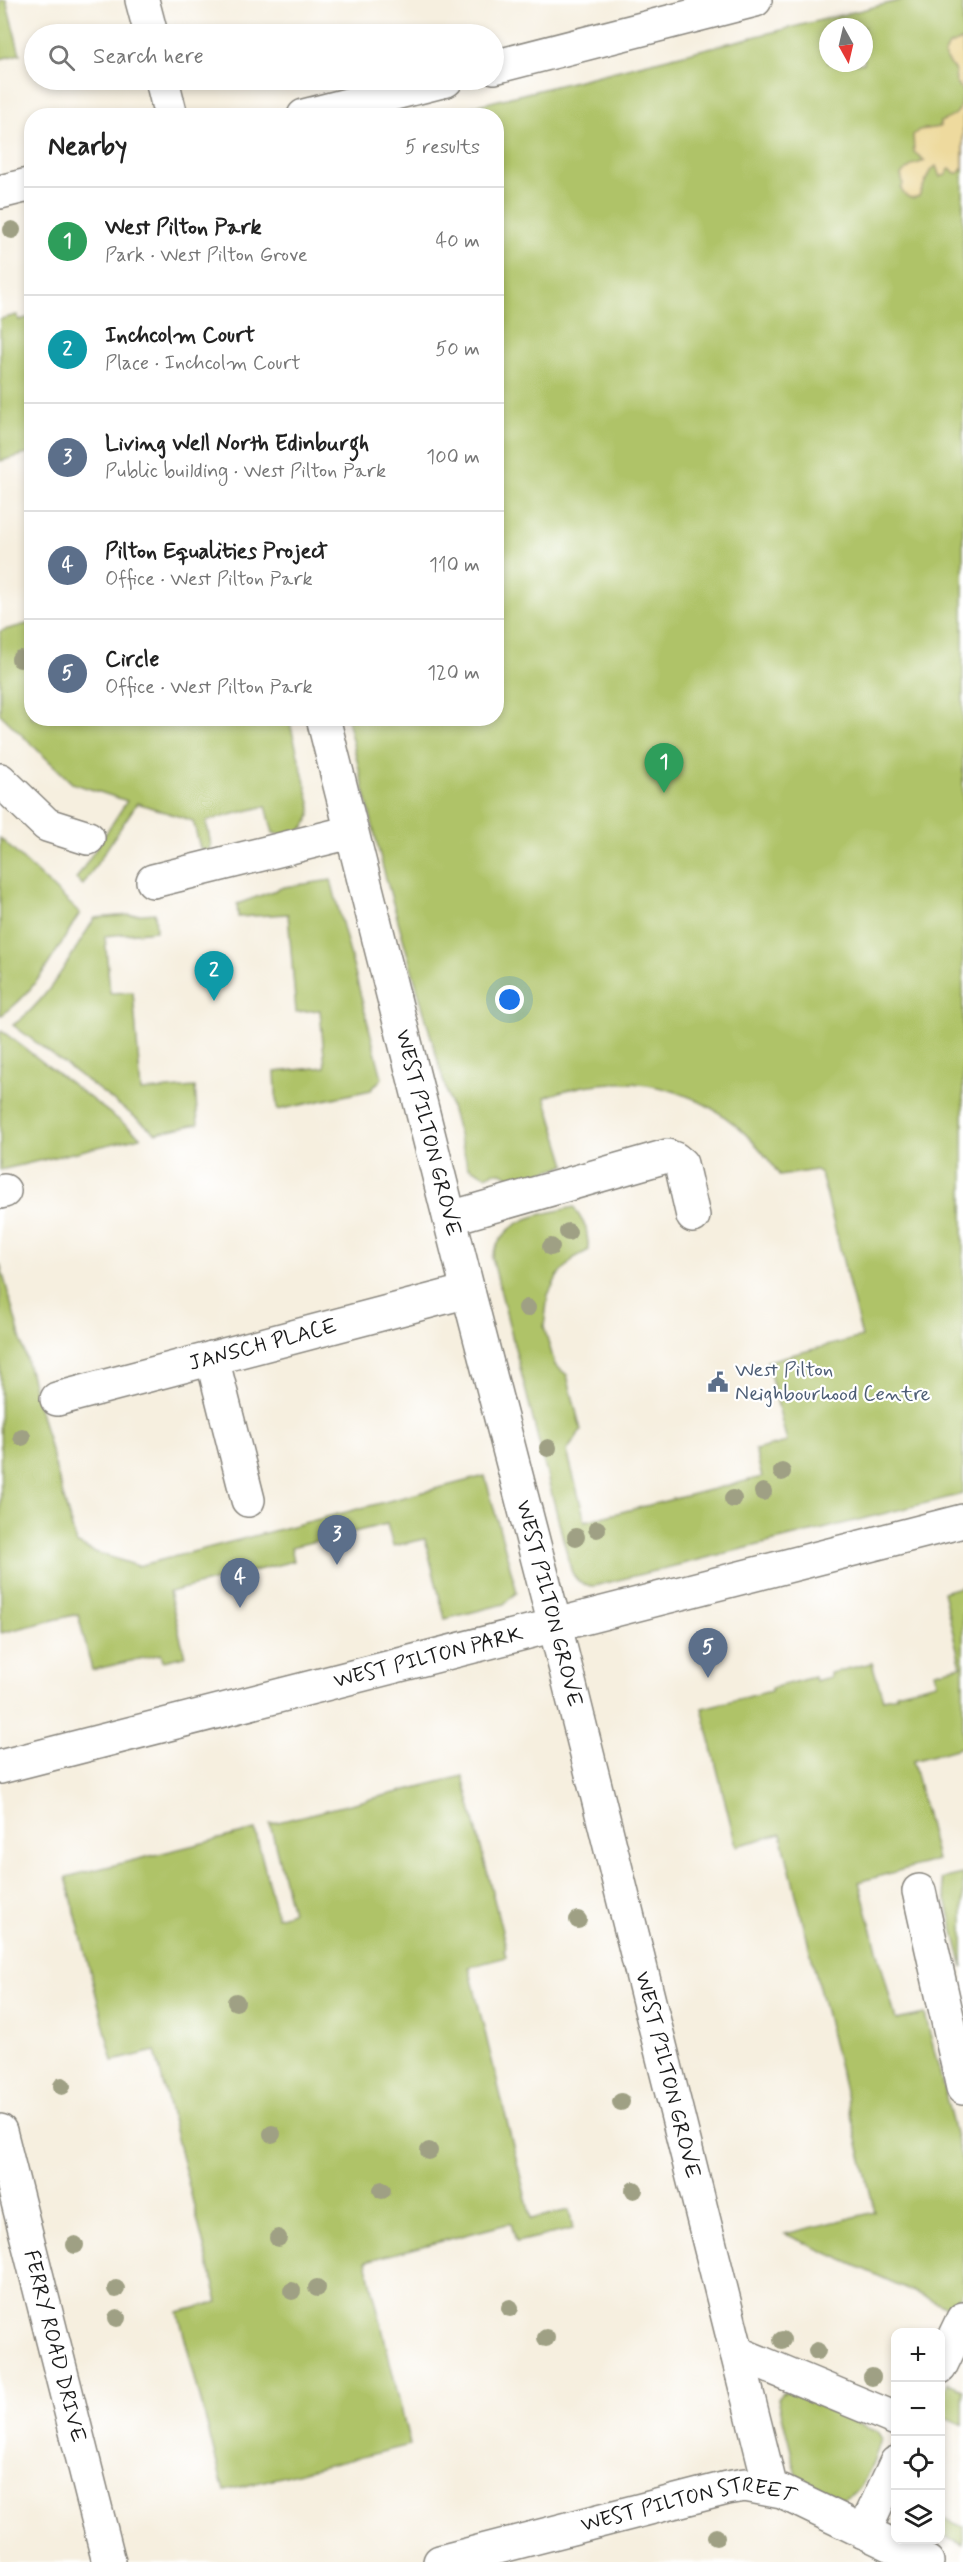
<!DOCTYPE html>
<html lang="en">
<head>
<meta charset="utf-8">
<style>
  :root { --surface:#fff; --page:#f2f2f2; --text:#222; --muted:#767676; --line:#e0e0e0; --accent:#b5179e }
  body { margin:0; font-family:Mynerve,sans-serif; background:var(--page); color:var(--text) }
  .controls { position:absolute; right:18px; bottom:18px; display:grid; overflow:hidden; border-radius:12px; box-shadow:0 3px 9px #0003 }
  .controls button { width:54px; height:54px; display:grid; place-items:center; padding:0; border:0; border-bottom:2px solid var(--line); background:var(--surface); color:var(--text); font:30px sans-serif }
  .compass { position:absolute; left:819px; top:18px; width:54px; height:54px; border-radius:50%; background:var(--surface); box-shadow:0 3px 9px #0003; rotate:172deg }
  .you { position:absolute; left:510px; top:1000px; width:21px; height:21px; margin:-15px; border:4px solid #fff; border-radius:50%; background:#1a73e8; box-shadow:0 0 0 9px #1a73e833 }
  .badge { display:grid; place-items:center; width:39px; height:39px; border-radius:50%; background:var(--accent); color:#fff; font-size:20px; font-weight:700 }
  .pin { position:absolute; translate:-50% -50px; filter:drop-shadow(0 2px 3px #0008) }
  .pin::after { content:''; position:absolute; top:32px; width:21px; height:18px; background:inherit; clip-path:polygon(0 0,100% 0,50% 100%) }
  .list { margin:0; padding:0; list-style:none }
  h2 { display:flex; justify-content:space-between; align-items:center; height:78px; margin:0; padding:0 24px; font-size:26px }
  h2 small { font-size:20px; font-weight:400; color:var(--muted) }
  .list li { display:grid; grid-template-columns:39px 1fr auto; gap:18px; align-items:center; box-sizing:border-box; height:108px; padding:0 24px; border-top:2px solid var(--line) }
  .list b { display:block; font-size:22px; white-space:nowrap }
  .list p { margin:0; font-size:20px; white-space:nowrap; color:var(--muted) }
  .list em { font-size:20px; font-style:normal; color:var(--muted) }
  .icon { flex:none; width:33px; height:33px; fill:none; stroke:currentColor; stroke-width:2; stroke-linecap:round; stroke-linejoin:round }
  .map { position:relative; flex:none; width:963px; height:2562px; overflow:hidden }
  .search { position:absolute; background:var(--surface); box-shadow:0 3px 9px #0003; left:24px; top:24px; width:480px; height:66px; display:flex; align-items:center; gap:15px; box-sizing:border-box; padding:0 21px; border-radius:33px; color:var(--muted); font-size:22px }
  .panel { position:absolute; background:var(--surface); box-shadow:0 3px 9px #0003; left:24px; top:108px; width:480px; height:618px; border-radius:24px }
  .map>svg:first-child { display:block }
  .green { fill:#afc367; stroke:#667042; stroke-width:1.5; fill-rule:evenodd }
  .sand { fill:#eeda9e; stroke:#857b5d; stroke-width:1.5 }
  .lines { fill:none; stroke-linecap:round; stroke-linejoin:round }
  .minor-casing { stroke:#89867e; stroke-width:36 }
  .minor { stroke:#fff; stroke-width:33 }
  .tree { fill:#9fa084 }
  .labels { text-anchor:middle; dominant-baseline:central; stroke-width:4.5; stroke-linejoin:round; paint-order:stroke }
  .street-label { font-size:21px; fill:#1c1c1c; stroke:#fff }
  .service-label { font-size:21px; fill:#4e5e75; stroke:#fff; text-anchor:start }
</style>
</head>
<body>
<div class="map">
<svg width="963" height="2562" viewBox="0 0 963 2562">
  <rect width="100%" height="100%" fill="#fff"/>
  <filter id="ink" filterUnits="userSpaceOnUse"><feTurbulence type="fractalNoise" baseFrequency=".0167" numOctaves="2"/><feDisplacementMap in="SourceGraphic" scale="12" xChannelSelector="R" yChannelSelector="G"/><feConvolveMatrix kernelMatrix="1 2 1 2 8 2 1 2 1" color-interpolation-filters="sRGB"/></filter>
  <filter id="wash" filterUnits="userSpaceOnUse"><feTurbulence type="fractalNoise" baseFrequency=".008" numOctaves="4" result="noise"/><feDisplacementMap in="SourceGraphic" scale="24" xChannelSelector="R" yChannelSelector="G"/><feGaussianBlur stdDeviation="1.35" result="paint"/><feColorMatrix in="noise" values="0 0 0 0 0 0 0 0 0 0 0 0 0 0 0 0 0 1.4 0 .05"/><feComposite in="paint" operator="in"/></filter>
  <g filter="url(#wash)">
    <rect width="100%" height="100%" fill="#f6efdf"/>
    <path class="green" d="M0,0H6L20,54L0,59Z
      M902,0H963V1494L594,1586C582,1586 575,1581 571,1570L492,1257C506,1216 537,1216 574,1207L586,1227L589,1250L574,1258L557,1277L548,1295L544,1327L555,1365L567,1375L581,1430L567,1451L585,1521L762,1477L755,1450L787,1442L767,1361L862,1337L821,1173L815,1170L780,1176C726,1093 638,1062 545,1097L566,1165L513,1181C506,1171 496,1170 486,1176L468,1167L383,868L347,719L496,718V116L438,115ZM828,27H864V63H828Z
      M17,315L19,320L31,317V453L0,461V319Z
      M31,623L32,718L289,719L311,807C311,828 294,840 273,833L266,806L206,821L211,845L207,852L200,848L193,821L137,803L83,885L76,879L127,801L72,783L0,714V631Z
      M0,838L80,913C57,948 36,994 0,1016Z
      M331,880L382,1078L371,1090L277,1110L275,1072L325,1067L320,1010L296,1012L288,914L238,917L237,904L284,887Z
      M155,913L156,931L105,936L110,993L133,992L141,1091L195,1087L198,1124L156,1133L13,1025C48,1002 72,953 95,918Z
      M2,1031L141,1137L0,1170V1032Z
      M0,1263L76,1543L92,1551L138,1566L485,1476L517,1592L504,1604L445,1619L425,1539L393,1546L387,1524L291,1547L294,1561L169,1592L185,1656L163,1661L161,1654L92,1670L78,1614L1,1633Z
      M963,1586V1747L913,1761L937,1860L859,1882L896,2020L925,2014L963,2165V2290L954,2310L785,2234L875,2212L781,1834L736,1846L702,1708L771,1691V1688L814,1677L815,1681L830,1677V1673L872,1663L883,1699L897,1696L896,1693L937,1683L935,1672L961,1666L943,1592Z
      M463,1776L506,1947L504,1949L506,1957L469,1967L531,2219L569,2210L573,2229L516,2242L511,2223L366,2261L410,2445L224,2491L178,2312L218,2302L155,2051L113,2061L66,1877L255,1830L277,1917L292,1912L270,1824Z
      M963,1874V1968L941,1879Z
      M948,2383L963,2389V2425L941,2415V2399Z
      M788,2392L877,2431L882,2439C874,2457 862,2504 836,2499C824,2496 809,2485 798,2479L778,2399L783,2393Z
      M941,2517L963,2527V2545L941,2535Z"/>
    <path class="sand" d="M963,40V92L956,82L955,71L944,55L949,45Z
      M963,93V167L959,173H955L950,168L946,175L940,177L936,166L930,171L919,196C911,200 905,197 901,189L903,184L901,174L913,165L925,161L914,152L913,135L919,130L940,127V122C959,115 959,113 963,93Z"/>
  </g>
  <g filter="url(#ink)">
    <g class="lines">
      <g class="minor-casing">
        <g id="minor">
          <path d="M142,0L151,34"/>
          <path d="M494,67L755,0"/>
          <path d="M162,80L171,116"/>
          <path d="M304,116L446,80"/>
          <path d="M0,192L32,184"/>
          <path id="s1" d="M323,718L468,1291L551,1610L771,2489"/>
          <path d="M0,780L47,825L88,838"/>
          <path d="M153,881L351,832"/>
          <path d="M0,1192L4,1191"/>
          <path d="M450,1218L667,1156L675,1159L681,1164L693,1216"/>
          <path d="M212,1358L248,1500"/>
          <path id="s2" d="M57,1399L468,1291"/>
          <path id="s3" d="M0,1767L963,1521"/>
          <path d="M919,1891L963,2088"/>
          <path id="s4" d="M0,2131L109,2562"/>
          <path d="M737,2353L896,2419"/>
          <path d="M940,2367L963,2319"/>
          <path d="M864,2532L896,2463"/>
          <path id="s5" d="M440,2562L727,2488L745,2485L782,2492L927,2562"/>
        </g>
      </g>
      <use href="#minor" class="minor"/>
    </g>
    <g class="tree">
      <circle cx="12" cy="230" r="9"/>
      <circle cx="20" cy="659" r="9"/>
      <circle cx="568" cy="1232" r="9"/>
      <circle cx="551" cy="1247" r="9"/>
      <circle cx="527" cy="1308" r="9"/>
      <circle cx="22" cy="1437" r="9"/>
      <circle cx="548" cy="1448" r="9"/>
      <circle cx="782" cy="1472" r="9"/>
      <circle cx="763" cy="1492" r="9"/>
      <circle cx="733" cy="1499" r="9"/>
      <circle cx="597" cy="1529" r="9"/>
      <circle cx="576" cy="1537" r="9"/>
      <circle cx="578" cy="1920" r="9"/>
      <circle cx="236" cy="2002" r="9"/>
      <circle cx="62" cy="2086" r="9"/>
      <circle cx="621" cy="2102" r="9"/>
      <circle cx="272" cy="2134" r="9"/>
      <circle cx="429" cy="2151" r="9"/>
      <circle cx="382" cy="2190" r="9"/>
      <circle cx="634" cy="2190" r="9"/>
      <circle cx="278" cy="2238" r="9"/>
      <circle cx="75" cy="2245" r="9"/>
      <circle cx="317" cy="2288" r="9"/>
      <circle cx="116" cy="2289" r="9"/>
      <circle cx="292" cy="2291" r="9"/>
      <circle cx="510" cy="2308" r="9"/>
      <circle cx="117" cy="2318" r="9"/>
      <circle cx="546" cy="2338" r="9"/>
      <circle cx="782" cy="2340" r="9"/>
      <circle cx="817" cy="2351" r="9"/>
      <circle cx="872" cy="2377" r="9"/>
      <circle cx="716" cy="2537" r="9"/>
    </g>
  </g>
  <defs>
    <g id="civic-bare" transform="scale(1.62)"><path d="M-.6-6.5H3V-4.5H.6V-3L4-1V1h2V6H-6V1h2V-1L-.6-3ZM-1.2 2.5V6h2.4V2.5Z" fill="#5c6f8a" stroke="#fff" stroke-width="2.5" paint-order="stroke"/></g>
  </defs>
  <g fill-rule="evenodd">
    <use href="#civic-bare" x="718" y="1382"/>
  </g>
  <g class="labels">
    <g class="street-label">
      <text stroke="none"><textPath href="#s1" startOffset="428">WEST PILTON GROVE</textPath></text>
      <text stroke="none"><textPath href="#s2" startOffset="213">JANSCH PLACE</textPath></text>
      <text stroke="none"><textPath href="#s1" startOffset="914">WEST PILTON GROVE</textPath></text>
      <text stroke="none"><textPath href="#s3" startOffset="442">WEST PILTON PARK</textPath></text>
      <text stroke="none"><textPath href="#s1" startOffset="1400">WEST PILTON GROVE</textPath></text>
      <text stroke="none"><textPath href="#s4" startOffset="222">FERRY ROAD DRIVE</textPath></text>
      <text stroke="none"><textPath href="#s5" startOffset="256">WEST PILTON STREET</textPath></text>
    </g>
    <g class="service-label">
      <text x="735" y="1370">West Pilton<tspan x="735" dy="24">Neighbourhood Centre</tspan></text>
    </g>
  </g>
</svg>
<div class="controls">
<button>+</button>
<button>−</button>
<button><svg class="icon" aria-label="locate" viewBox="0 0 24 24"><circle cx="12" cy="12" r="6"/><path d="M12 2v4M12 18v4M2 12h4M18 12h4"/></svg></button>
<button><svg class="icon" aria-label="layers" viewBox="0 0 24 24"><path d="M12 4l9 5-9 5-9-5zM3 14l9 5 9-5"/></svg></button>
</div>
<svg class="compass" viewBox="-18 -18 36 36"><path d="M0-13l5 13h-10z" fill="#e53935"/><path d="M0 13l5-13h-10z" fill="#767676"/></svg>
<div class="you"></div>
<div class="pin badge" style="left:664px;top:793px;background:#2e9e5b">1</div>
<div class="pin badge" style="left:214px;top:1001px;background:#0f9aa8">2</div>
<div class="pin badge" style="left:337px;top:1565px;background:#5c6f8a">3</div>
<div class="pin badge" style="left:240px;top:1608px;background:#5c6f8a">4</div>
<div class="pin badge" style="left:708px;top:1678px;background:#5c6f8a">5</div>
<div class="search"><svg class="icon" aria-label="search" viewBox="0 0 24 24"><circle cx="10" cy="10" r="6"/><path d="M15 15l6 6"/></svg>Search here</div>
<section class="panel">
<h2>Nearby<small>5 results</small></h2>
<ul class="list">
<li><span class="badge" style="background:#2e9e5b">1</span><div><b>West Pilton Park</b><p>Park · West Pilton Grove</p></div><em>40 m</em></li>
<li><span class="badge" style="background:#0f9aa8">2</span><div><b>Inchcolm Court</b><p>Place · Inchcolm Court</p></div><em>50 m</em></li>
<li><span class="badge" style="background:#5c6f8a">3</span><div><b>Living Well North Edinburgh</b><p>Public building · West Pilton Park</p></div><em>100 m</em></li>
<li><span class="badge" style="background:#5c6f8a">4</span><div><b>Pilton Equalities Project</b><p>Office · West Pilton Park</p></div><em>110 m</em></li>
<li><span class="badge" style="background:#5c6f8a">5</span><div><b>Circle</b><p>Office · West Pilton Park</p></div><em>120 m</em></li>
</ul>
</section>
</div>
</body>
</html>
